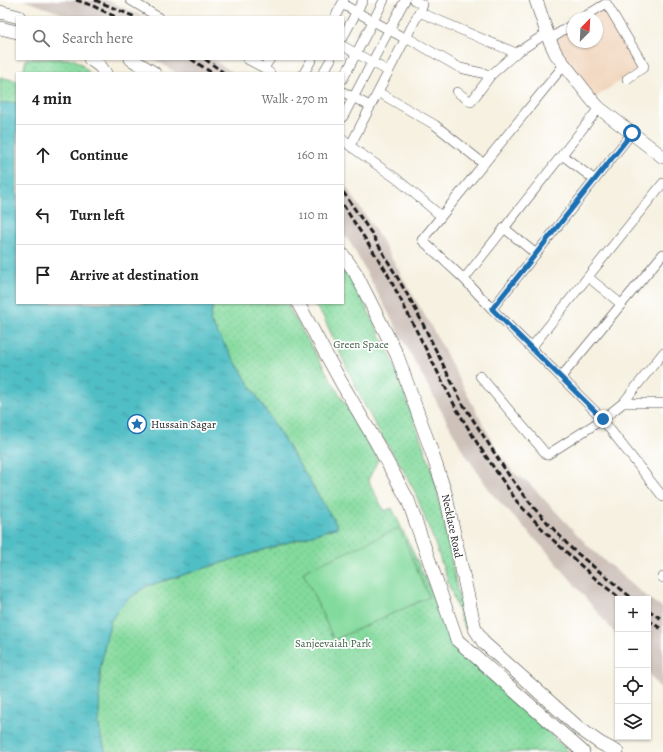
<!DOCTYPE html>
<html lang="en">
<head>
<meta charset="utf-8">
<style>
  :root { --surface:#fff; --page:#f2f2f2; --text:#222; --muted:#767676; --line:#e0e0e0 }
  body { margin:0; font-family:Alegreya,serif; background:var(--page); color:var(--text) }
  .controls { position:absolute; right:12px; bottom:12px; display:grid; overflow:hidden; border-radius:0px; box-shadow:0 1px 3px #0004 }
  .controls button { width:36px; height:36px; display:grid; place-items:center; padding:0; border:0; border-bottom:1px solid var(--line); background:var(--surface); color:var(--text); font:20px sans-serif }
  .compass { position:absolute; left:567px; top:12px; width:36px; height:36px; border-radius:50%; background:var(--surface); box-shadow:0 1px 3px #0004; rotate:24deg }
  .stop { position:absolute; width:12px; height:12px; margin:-9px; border:3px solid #1f6fb2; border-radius:50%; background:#fff }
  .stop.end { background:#1f6fb2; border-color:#fff; box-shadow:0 1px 4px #0008 }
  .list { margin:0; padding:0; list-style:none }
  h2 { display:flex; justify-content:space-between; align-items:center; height:52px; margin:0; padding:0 16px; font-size:17px }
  h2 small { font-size:13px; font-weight:400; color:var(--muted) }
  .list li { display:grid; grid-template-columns:26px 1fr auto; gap:12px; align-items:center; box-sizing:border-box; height:60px; padding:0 16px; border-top:1px solid var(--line) }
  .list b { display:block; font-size:15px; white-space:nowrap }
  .list em { font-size:13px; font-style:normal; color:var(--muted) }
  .icon { flex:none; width:22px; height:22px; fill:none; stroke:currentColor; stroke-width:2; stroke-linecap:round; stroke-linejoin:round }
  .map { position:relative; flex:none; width:663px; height:752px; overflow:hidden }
  .search { position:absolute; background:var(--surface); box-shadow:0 1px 3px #0004; left:16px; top:16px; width:328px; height:44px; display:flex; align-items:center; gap:10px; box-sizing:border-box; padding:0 14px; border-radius:0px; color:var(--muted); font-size:15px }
  .panel { position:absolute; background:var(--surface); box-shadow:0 1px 3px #0004; left:16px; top:72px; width:328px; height:232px; border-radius:0px }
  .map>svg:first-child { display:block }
  .built { fill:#f1d5bd }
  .railway { fill:#cec1ba }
  .grass { fill:url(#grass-dots); stroke:#507b5c }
  .pitch { fill:#83da9d; stroke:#507b5c }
  .water { fill:url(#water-ripples); stroke:#366d70 }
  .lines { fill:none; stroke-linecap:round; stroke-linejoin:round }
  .street-casing { stroke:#3d3c3a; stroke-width:10 }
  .secondary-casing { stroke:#3d3c3a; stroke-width:14 }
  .street { stroke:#fff; stroke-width:9 }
  .secondary { stroke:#fff; stroke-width:13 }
  .rail { stroke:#1c1c1c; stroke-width:3; stroke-dasharray:6 3; stroke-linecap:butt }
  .route { stroke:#1f6fb2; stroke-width:5 }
  .labels { text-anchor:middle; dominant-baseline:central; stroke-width:3.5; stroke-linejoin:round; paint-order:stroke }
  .park-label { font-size:11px; fill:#405e49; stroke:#fff }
  .poi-label { font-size:11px; fill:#1c1c1c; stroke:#fff; text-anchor:start }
  .street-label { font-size:11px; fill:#1c1c1c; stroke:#fff }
</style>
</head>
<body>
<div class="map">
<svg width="663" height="752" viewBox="0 0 663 752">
  <defs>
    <pattern id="grass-dots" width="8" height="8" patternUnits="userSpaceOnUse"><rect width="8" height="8" fill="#83da9d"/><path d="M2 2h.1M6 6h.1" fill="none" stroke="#71ba87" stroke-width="1.8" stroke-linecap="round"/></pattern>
    <pattern id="water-ripples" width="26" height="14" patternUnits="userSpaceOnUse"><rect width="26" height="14" fill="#50bec5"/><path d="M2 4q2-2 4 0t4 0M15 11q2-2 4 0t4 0" fill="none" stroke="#429a9f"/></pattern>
  </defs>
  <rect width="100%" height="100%" fill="#fff"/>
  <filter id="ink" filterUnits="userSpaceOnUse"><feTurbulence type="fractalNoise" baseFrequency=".025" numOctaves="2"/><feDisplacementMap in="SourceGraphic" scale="8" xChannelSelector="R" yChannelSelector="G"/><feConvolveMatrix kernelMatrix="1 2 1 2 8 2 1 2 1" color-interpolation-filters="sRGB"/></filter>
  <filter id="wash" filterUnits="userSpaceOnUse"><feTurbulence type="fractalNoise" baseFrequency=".012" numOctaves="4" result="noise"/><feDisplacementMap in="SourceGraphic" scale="16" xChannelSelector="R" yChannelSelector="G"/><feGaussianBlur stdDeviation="0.9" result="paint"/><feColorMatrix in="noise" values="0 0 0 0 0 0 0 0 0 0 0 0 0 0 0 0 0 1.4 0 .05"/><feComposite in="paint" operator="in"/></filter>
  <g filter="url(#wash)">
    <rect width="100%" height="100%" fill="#f6f1e1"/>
    <path class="built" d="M606,4L642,66L592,100L549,39L573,25V42H597V18H584Z"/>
    <path class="railway" d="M23,0H107L144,17H72Z
      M154,59H212L234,73H177Z
      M343,182L379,236L437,337L485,428L501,456L515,474L528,482L589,547L649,599L663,608V692L648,673V599H618V637L550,555L492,494L462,449L351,244L343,234Z"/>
    <path class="grass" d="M26,59H73L80,63L90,73H23Z
      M0,77L17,81V103L0,104Z
      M343,261L391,357L433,473L441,508L457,589L463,615L468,628L466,630L460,617L434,541L415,492L400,464L379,432L362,400L324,318L313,303H343Z
      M213,303H286L378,460L368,480L384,511L392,508L428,584L449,639L569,752H106L100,734L99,722L100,670L105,644L111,620L118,610L128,599L147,586L338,527L210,321Z"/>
    <path class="pitch" d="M399,528L429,597L334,640L303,572Z"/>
    <path class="water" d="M8,103H17V303H213L210,321L338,527L147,586L128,599L118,610L111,620L105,644L100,670L99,722L100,734L106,752H0V104Z"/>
  </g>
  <g filter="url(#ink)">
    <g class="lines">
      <g class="street-casing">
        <path id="street" d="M130,0L158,17
          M342,4L406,39
          M419,12L516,53
          M335,17L344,0
          M582,18L605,4H607L644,66V67L627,79
          M343,37L363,0
          M406,37L460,68L491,75L516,53L547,33
          M549,39L573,24
          M343,46L388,71
          M247,59L264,68L270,73
          M564,65L422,240L464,279L492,309L598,414L663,497
          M264,68L270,59
          M304,73L312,59
          M323,73L331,59
          M343,79L384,0
          M343,92L370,106
          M378,92L435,125L484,164
          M457,92L471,102L491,75
          M343,117L405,0
          M343,139L350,146L397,179L441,216
          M350,146L423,5L414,0
          M562,155L595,180
          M504,228L536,254
          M588,277L621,304
          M464,279L599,108
          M492,309L632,133
          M531,348L663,183
          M480,376L547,455L603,419L623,403L663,353
          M561,377L663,254
          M623,403H663
          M663,577V578"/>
      </g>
      <g class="secondary-casing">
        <path id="secondary" d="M536,0L549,39L556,54L592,100L599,108L663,157
          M0,12L19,17
          M0,28L17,32
          M90,59L100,66L105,73
          M131,59L154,73
          M343,255L355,272L397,355L431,450L445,492L475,629L484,643L579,728L600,743L617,752
          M298,303L341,382L376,442L408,500L457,640L583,752"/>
      </g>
      <use href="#street" class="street"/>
      <use href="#secondary" class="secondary"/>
      <path class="rail" d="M76,0L91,5L116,17
        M95,0L135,17
        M191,59L212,73
        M205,59L224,73
        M343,192L372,234L414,306L461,401L508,474L534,508L572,549L633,599
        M343,205L386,271L456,408L479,446L518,503L552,539L598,581L621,599
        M648,610L663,620
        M648,620L663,630"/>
    </g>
  </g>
  <g class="lines" filter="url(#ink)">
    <path class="route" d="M603,419L492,309L632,133"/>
  </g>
  <defs>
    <g id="sight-ring" transform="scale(1)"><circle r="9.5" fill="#fff" stroke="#1f6fb2" stroke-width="1.5"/><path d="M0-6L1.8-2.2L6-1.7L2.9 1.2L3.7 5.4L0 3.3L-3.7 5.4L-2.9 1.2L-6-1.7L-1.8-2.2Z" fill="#1f6fb2"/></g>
  </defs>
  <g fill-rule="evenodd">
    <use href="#sight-ring" x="137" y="424"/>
  </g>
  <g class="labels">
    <g class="park-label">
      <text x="361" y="344">Green Space</text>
      <text x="333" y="643">Sanjeevaiah Park</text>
    </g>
    <g class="poi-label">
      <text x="151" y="424">Hussain Sagar</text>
    </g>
    <g class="street-label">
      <text transform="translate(452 526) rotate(78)">Necklace Road</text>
    </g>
  </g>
</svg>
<div class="controls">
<button>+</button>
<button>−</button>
<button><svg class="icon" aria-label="locate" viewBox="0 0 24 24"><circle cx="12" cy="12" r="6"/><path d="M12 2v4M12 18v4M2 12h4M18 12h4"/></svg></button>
<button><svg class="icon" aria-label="layers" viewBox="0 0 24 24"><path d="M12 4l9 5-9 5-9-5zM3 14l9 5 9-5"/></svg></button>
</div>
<svg class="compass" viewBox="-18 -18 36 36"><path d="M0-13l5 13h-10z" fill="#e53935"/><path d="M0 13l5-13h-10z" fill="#767676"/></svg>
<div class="stop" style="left:632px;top:133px"></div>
<div class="stop end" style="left:603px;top:419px"></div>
<div class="search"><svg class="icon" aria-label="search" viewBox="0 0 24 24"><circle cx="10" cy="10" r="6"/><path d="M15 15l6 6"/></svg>Search here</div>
<section class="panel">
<h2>4 min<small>Walk · 270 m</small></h2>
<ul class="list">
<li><svg class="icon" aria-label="ahead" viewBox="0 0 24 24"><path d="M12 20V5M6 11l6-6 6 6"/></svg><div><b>Continue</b></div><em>160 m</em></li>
<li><svg class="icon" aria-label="left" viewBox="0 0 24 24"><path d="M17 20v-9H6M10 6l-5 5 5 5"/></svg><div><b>Turn left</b></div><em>110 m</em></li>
<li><svg class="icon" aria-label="arrive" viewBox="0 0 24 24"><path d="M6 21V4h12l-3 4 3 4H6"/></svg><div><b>Arrive at destination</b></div></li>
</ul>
</section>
</div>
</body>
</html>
